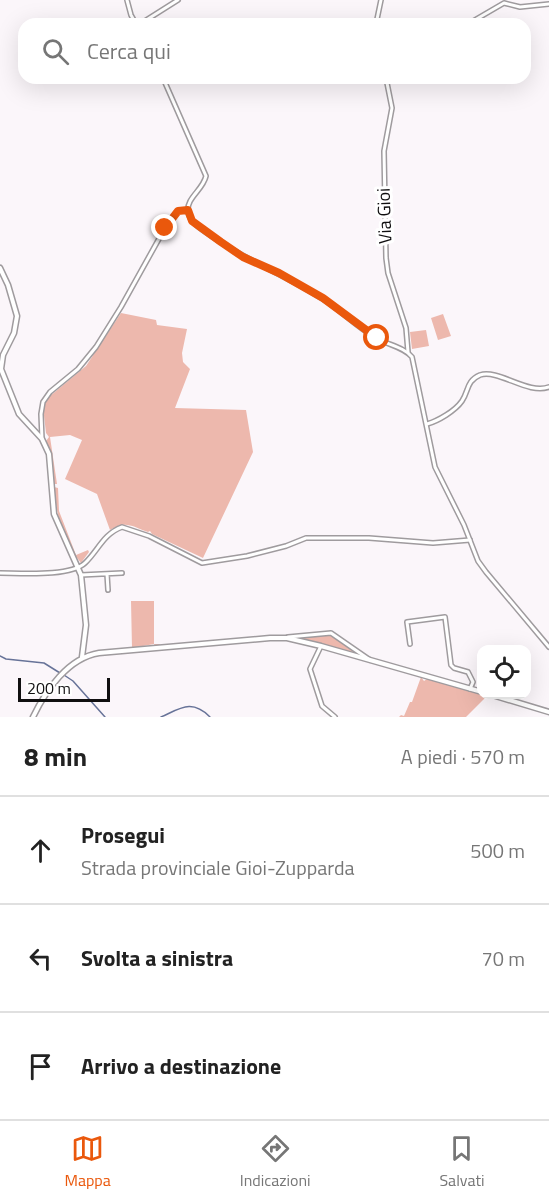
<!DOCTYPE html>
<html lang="it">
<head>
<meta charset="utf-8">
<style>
  :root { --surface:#fff; --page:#f6f6f6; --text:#222; --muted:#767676; --line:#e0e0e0; --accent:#ea580c }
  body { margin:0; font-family:"Titillium Web",sans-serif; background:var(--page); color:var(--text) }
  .controls { position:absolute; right:18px; bottom:18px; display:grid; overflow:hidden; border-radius:12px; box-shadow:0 6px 24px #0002 }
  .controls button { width:54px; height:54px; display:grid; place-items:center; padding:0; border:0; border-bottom:2px solid var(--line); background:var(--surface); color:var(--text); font:30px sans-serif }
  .scale { position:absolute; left:18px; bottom:15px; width:92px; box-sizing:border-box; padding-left:6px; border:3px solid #100f10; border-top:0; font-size:16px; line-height:21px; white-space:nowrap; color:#100f10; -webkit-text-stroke:4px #fff; paint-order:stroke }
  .stop { position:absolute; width:18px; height:18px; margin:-14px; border:4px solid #ea580c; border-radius:50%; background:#fff }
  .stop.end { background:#ea580c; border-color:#fff; box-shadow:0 2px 6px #0008 }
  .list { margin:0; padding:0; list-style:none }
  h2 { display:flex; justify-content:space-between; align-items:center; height:78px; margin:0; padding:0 24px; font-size:26px }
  h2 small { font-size:20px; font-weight:400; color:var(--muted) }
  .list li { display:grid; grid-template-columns:39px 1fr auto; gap:18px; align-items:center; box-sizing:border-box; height:108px; padding:0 24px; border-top:2px solid var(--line) }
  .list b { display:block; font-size:22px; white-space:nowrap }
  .list p { margin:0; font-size:20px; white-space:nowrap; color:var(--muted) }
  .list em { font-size:20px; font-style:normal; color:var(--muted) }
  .icon { flex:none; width:33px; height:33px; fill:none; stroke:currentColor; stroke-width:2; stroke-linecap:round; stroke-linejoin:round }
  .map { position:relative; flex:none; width:549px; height:717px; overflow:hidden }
  .search { position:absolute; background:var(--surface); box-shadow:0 6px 24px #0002; left:18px; right:18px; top:18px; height:66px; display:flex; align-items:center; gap:15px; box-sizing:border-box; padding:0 21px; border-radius:18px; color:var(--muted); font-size:22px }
  .sheet { height:402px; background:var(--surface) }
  nav { display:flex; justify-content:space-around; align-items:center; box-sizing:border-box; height:84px; border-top:2px solid var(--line); background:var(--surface); font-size:16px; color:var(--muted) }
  nav a { display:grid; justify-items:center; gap:3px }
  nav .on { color:var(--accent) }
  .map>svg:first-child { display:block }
  .green { fill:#edb8ad }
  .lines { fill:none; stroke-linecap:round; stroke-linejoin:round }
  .stream { stroke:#677398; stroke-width:1.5 }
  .minor-casing { stroke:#9f9b9e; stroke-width:6 }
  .tertiary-casing { stroke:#9f9b9e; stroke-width:6 }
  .secondary-casing { stroke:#9f9b9e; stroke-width:7 }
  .minor { stroke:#fff; stroke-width:3 }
  .tertiary { stroke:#fff; stroke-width:3 }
  .secondary { stroke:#fff; stroke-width:4 }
  .route { stroke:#ea580c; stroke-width:8 }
  .labels { text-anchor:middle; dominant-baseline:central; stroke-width:6; stroke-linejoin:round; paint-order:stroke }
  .street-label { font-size:18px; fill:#100f10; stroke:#fff }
</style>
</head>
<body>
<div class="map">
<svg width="549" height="717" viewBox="0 0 549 717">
  <rect width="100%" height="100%" fill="#fbf6fa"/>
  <path class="green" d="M121,313L156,320L157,325L187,329L182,353L183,362L190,369L175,408L246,410L253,452L203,558L152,534L150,531L148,532C132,526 125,520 110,530L97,494L65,479L82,440L70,435L50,437L57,484H54L51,455L46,441L49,437L46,433L43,407L46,402L50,396L86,366Z
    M443,314L451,336L438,340L431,318Z
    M426,330L429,346L412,349L410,332Z
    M54,487L58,488L59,511L76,555L88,550L89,552L81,563C63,541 56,515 54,487Z
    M131,601H154V644H160L159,646L155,647L154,644L132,648Z
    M331,635L364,656L292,637Z
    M421,677L424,681L427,679L487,696L466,717H399L401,715L404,716L410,702H412Z"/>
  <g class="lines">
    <path class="stream" d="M0,656L6,659L44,663L60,673
      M64,675L73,681L105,717
      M161,717C181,708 192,699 210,717"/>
    <g class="minor-casing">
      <path id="minor" d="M140,24L178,0
        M376,24L381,0
        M468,24L504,3L520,7L549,4
        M386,78L392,108L384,151L386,258L388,273L406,328L408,352
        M427,424C438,421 455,411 462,401C469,391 466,381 480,375C499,369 528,395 549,387
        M42,439L41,414L43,402L50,392L78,369L96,347L121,307L165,228L178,211L188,210
        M0,573C20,573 70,577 85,563C98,551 103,534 122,527L149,536L202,563L247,556L286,546L306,538H369L433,543L470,540
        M107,574L108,590
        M81,575L122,573
        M288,637L331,633L370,660
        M410,644L407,622L445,617L451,665L454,668L468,672L473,682L470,689
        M321,646L310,669L322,706L335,717"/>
    </g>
    <g class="tertiary-casing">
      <path id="tertiary" d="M127,0L131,15L136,24
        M163,78L206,176C203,190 186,198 188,212C190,225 208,233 217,240C250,262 287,276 321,298C341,310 356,327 376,338C388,345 404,347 412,357L435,467L464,525L478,561L486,572L549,647"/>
    </g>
    <g class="secondary-casing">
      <path id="secondary" d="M0,268L8,285L17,316L14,333L3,355L1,369L19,414L42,439L49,454L54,514L81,575L86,625L82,657
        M489,694L549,712
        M33,717C46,690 68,658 99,653L270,638H287L321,646L482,692"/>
    </g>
    <use href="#minor" class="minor"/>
    <use href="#tertiary" class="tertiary"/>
    <use href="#secondary" class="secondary"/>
  </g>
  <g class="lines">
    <path class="route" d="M165,228L178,211L188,210L192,221L221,242L243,257L279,273L323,298L377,338"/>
  </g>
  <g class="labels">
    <g class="street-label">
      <text transform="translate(384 216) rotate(-92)">Via Gioi</text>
    </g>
  </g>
</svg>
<div class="controls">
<button><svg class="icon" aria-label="locate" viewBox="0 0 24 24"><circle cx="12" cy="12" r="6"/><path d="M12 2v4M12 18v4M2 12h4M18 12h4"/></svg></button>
</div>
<div class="scale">200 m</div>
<div class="stop" style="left:377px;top:338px"></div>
<div class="stop end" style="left:165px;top:228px"></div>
<div class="search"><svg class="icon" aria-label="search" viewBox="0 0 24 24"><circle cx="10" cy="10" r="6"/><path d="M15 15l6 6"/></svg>Cerca qui</div>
</div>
<section class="sheet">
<h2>8 min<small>A piedi · 570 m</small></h2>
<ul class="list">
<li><svg class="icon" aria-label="ahead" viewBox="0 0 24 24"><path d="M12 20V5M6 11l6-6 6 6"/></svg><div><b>Prosegui</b><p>Strada provinciale Gioi-Zupparda</p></div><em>500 m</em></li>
<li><svg class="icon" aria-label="left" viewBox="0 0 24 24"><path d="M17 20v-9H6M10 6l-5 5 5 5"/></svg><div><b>Svolta a sinistra</b></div><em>70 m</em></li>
<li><svg class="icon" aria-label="arrive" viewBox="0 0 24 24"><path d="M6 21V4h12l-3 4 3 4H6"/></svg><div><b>Arrivo a destinazione</b></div></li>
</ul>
</section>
<nav>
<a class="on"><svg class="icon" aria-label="map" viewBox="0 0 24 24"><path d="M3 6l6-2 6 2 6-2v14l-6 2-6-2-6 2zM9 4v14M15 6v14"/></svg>Mappa</a>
<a><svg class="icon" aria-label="directions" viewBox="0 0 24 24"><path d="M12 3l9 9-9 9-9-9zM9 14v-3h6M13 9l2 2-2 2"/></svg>Indicazioni</a>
<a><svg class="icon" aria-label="saved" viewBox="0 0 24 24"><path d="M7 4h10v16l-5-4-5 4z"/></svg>Salvati</a>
</nav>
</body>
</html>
